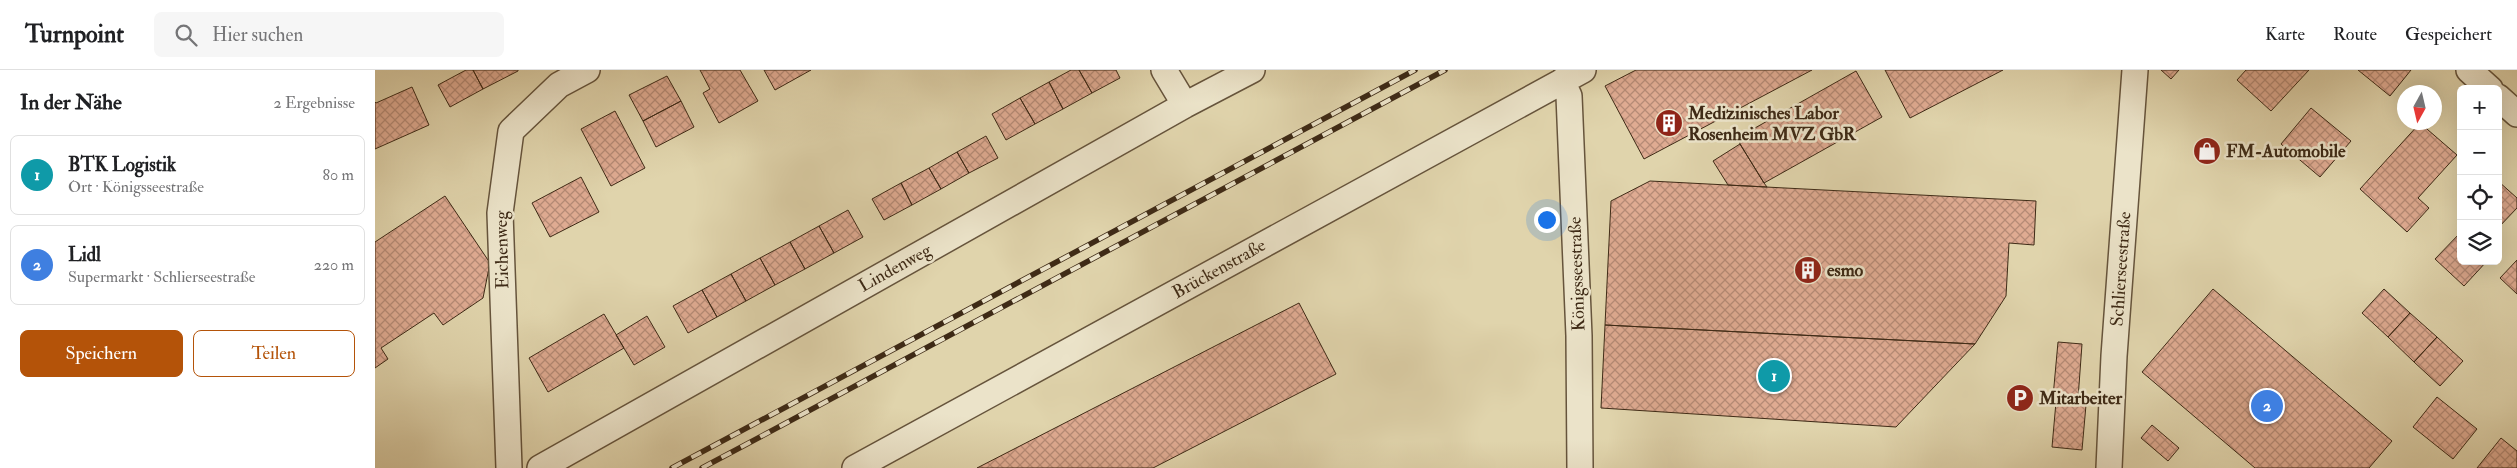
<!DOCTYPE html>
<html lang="de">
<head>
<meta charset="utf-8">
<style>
  :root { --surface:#fff; --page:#f6f6f6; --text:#202124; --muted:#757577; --line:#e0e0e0; --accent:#b45309 }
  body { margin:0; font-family:"IM FELL Double Pica",serif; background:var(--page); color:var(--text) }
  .controls { position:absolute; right:15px; top:15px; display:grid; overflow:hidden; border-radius:8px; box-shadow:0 5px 20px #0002 }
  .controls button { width:45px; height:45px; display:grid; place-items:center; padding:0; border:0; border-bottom:1px solid var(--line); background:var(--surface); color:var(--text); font:25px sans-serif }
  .compass { position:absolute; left:2022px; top:15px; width:45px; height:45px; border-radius:50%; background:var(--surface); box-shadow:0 5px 20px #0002; rotate:188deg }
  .you { position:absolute; left:1171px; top:149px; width:18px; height:18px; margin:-12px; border:4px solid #fff; border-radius:50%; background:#1a73e8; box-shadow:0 0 0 8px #1a73e833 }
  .badge { display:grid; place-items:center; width:32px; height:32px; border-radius:50%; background:var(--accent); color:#fff; font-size:16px; font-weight:700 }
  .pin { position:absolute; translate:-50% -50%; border:2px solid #fff; box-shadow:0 1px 5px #0006 }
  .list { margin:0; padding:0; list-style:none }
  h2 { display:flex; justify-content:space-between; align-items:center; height:65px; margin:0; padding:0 20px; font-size:21px }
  h2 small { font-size:16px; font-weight:400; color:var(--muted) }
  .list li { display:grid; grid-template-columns:32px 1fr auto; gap:15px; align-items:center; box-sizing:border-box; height:80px; margin:0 10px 10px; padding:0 10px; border:1px solid var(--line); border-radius:8px }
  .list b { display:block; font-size:19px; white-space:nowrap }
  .list p { margin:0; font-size:16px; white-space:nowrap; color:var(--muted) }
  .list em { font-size:16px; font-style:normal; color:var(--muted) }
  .actions { display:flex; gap:10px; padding:15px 20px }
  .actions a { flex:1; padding:11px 0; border:1px solid var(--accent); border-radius:8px; text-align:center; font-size:18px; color:var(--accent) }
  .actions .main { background:var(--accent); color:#fff }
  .icon { flex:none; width:28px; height:28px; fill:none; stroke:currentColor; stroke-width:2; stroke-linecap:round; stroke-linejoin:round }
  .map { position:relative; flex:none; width:2142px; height:398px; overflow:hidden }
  header { display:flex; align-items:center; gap:30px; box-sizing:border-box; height:70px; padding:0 25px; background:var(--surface); border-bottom:1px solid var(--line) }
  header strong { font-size:24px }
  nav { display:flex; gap:28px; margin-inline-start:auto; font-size:18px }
  .search { width:350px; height:45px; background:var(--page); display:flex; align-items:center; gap:12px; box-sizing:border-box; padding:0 18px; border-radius:8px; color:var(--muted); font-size:19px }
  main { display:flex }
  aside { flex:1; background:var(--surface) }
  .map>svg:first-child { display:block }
  .building { fill:url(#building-cross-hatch); stroke:#3e2a16 }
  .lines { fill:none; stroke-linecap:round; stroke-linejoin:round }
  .street-casing { stroke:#66543c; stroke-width:28 }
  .street { stroke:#ebe3c9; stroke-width:25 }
  .rail-casing { stroke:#3e2a16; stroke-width:5.5 }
  .rail { stroke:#ebe3c9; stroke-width:4; stroke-dasharray:11; stroke-linecap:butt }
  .labels { text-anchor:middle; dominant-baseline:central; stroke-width:5; stroke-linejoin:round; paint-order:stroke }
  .poi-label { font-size:18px; font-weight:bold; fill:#3e2a16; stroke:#ebe3c9; text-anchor:start }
  .street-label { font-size:18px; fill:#3e2a16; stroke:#ebe3c9 }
</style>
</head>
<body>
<header>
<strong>Turnpoint</strong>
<div class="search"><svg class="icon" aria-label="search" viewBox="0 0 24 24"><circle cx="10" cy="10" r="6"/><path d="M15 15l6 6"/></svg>Hier suchen</div>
<nav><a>Karte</a><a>Route</a><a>Gespeichert</a></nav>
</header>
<main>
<aside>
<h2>In der Nähe<small>2 Ergebnisse</small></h2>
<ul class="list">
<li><span class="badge" style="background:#0f9aa8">1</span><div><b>BTK Logistik</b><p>Ort · Königsseestraße</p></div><em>80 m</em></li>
<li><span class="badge" style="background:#3f7fe0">2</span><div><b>Lidl</b><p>Supermarkt · Schlierseestraße</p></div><em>220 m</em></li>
</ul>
<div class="actions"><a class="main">Speichern</a><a>Teilen</a></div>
</aside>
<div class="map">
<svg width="2142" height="398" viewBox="0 0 2142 398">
  <defs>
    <pattern id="building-cross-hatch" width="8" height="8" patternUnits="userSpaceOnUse" patternTransform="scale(1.25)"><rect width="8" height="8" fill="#dfab92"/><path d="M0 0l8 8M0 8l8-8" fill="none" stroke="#b68b76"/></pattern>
  </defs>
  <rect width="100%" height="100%" fill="#e0d4ac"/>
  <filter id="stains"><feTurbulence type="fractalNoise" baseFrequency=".004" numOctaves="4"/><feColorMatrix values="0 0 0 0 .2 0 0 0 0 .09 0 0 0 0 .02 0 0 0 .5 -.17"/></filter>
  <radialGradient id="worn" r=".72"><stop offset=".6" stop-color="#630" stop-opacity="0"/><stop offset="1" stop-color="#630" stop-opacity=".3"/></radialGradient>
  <path class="building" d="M91,0H98L108,19L75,37L63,15Z
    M98,0H143V1L108,19Z
    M325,0H365L383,31L344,53L328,23L335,19Z
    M389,0H436L400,20Z
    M696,0H704L717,23L688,39L674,12Z
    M704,0H741L745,8L717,23Z
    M1261,0H1437L1269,89L1230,16Z
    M1510,0H1628L1535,48Z
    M1786,0H1804L1796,9Z
    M1871,0H1934L1896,41L1862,10Z
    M1983,0H2036L2015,26Z
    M1481,1L1507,47L1389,113L1365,74L1364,67Z
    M292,6L306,31L268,51L254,25Z
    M674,12L688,39L660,54L645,28Z
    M37,17L54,55L0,79V32L1,33Z
    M645,28L660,54L631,70L617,44Z
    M306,31L319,57L281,77L268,51Z
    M1936,38L1976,71L1945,107L1906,74Z
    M240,41L270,98L236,116L206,59Z
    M2045,53L2082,85L2043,128L2054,138L2032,162L1985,119Z
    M611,66L623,88L594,103L582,82Z
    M1365,74L1389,113L1392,117L1353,115L1338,91Z
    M582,82L594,103L566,119L554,98Z
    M554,98L566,119L537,135L526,113Z
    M206,107L224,142L175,167L157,133Z
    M1275,111L1661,131L1659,175L1634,173L1631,226L1600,274L1230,255L1236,131Z
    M2123,111L2142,128V138L2123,158Z
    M526,113L537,135L509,150L497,129Z
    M70,126L115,193L108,228L68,255L59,243L6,278L13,289L0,298V172Z
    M473,140L488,167L459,183L444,156Z
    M444,156L459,183L430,199L415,172Z
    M2086,162V191H2112L2089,216L2060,189Z
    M415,172L430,199L400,215L385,188Z
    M385,188L400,215L371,231L356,204Z
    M2142,190V224L2125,208Z
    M356,204L371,231L342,247L327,220Z
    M1838,219L2017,371L1994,398H1880L1767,302Z
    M2009,219L2035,243L2013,267L1987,243Z
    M327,220L342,247L313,263L298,236Z
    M924,233L961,304L778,398H602Z
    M2035,243L2062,267L2039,292L2013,267Z
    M229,244L249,278L173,322L154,288Z
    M272,246L290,277L259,295L241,265Z
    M1230,255L1600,274L1521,357L1226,338Z
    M2062,267L2088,291L2065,316L2039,292Z
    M1683,272L1707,274L1703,329L1678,327Z
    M2062,327L2102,359L2078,389L2038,357Z
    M1681,332L1711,335L1707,380L1677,377Z
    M1777,355L1804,378L1793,391L1766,368Z
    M2126,368L2142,381V398H2102Z"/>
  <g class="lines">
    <g class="street-casing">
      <path id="street" d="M789,0L810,35
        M2094,0L2115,19
        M1187,11L1194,26L1204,266L1205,398
        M2123,27L2142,44
        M134,398L125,143L136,61L184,15L212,0
        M165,398L810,35L877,0
        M480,398L1208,0
        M1734,398L1739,286L1760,0"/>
    </g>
    <use href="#street" class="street"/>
    <g class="rail-casing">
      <path id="rail" d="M297,398L1040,0
        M327,398L1070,0"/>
    </g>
    <use href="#rail" class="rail"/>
  </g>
  <defs>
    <g id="building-disc" transform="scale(1.4375)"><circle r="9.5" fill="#8f2418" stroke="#ebe3c9"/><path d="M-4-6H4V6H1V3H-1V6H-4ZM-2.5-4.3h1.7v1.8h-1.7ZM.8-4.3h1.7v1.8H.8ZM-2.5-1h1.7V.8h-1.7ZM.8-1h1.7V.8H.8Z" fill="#fff"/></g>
    <g id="shop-disc" transform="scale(1.4375)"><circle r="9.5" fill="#8f2418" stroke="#ebe3c9"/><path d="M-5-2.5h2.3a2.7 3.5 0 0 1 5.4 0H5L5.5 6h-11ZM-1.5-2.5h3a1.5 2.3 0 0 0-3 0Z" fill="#fff"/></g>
    <g id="parking-disc" transform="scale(1.4375)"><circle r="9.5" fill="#8f2418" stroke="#ebe3c9"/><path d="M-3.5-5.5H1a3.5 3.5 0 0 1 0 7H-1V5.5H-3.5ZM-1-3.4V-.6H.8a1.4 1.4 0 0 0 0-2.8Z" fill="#fff"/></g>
  </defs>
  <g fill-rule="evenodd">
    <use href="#building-disc" x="1294" y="53"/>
    <use href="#shop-disc" x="1832" y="81"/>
    <use href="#building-disc" x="1433" y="200"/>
    <use href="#parking-disc" x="1645" y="328"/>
  </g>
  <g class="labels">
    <g class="poi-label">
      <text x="1313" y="43">Medizinisches Labor<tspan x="1313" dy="21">Rosenheim MVZ GbR</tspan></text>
      <text x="1851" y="81">FM-Automobile</text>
      <text x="1452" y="200">esmo</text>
      <text x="1664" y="328">Mitarbeiter</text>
    </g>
    <g class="street-label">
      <text transform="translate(127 180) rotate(-91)">Eichenweg</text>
      <text transform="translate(520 198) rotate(-29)">Lindenweg</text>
      <text transform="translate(844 199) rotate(-29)">Brückenstraße</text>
      <text transform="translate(1746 199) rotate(-86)">Schlierseestraße</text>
      <text transform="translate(1202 204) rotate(-92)">Königsseestraße</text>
    </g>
  </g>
  <rect width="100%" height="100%" filter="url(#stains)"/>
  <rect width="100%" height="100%" fill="url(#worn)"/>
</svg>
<div class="controls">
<button>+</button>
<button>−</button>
<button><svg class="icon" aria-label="locate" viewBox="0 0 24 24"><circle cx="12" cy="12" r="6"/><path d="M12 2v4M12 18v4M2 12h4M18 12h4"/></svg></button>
<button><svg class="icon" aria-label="layers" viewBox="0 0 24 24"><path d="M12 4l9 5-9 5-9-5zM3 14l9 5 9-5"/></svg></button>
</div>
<svg class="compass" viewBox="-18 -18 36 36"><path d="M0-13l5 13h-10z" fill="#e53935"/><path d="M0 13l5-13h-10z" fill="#757577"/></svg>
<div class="you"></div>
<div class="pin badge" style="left:1399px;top:306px;background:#0f9aa8">1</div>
<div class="pin badge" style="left:1892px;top:336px;background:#3f7fe0">2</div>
</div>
</main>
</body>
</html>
